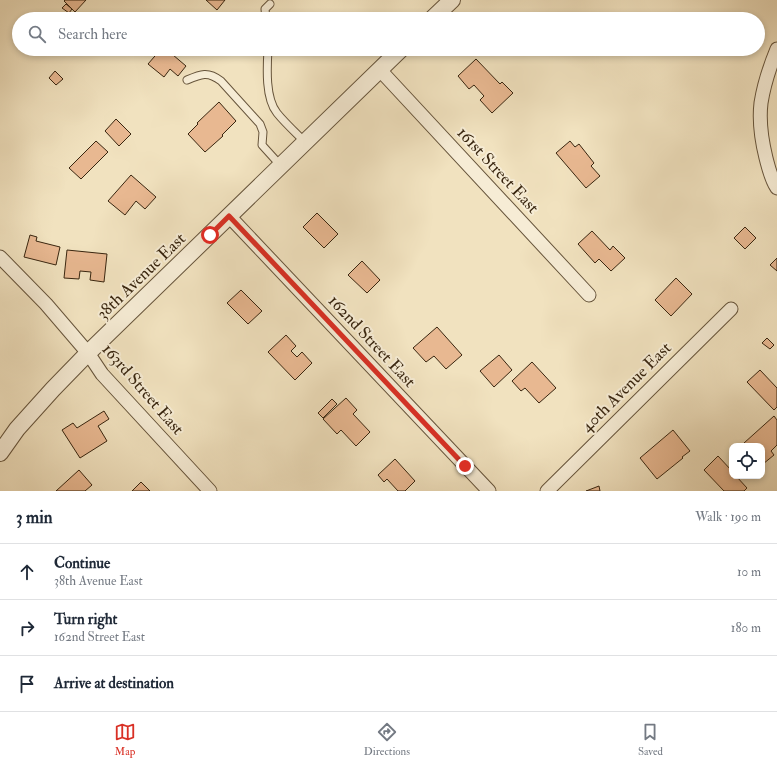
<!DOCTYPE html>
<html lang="en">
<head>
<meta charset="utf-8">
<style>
  :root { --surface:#fff; --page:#f6f6f7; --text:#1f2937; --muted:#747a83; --line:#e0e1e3; --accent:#d93025 }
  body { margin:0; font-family:"IM FELL Double Pica",serif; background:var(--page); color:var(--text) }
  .controls { position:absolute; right:12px; bottom:12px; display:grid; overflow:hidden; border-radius:8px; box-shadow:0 2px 6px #0003 }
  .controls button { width:36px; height:36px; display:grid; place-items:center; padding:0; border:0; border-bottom:1px solid var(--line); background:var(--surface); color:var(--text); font:20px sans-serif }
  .stop { position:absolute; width:12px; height:12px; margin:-9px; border:3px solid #d93025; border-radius:50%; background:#fff }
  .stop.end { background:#d93025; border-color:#fff; box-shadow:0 1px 4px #0008 }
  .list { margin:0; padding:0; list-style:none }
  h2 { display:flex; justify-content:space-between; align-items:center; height:52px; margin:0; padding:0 16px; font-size:17px }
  h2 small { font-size:13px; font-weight:400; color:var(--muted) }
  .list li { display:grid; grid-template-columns:26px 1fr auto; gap:12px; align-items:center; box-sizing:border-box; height:56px; padding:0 16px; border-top:1px solid var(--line) }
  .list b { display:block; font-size:15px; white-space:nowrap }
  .list p { margin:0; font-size:13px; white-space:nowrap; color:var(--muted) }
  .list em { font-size:13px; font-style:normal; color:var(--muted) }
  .icon { flex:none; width:22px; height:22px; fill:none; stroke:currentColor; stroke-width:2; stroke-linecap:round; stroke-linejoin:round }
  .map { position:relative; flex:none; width:777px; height:491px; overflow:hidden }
  .search { position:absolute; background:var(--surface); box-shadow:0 2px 6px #0003; left:12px; right:12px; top:12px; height:44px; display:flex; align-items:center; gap:10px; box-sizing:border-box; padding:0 14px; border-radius:22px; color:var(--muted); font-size:15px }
  .sheet { height:220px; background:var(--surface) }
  nav { display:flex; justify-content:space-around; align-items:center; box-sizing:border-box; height:56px; border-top:1px solid var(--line); background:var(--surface); font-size:11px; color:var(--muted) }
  nav a { display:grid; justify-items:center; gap:2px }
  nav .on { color:var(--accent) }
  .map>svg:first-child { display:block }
  .building { fill:#e8b891; stroke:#38250f }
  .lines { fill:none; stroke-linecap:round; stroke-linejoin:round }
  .service-casing { stroke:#66543b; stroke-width:9 }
  .minor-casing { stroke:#66543b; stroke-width:15 }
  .tertiary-casing { stroke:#66543b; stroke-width:18 }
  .service { stroke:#f6ecd5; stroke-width:7 }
  .minor { stroke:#f6ecd5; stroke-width:13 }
  .tertiary { stroke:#f6ecd5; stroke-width:16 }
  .route { stroke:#d93025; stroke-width:5 }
  .labels { text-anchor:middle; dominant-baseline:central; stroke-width:4; stroke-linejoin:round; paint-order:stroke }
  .street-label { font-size:17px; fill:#38250f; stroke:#f6ecd5 }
</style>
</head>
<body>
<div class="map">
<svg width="777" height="491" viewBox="0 0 777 491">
  <rect width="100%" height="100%" fill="#f1e2bf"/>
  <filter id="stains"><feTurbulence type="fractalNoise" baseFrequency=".005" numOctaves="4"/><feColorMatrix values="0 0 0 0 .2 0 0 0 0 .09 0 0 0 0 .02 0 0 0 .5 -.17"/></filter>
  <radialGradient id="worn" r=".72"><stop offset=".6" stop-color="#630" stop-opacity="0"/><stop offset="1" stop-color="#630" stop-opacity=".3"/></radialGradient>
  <path class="building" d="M65,0H86L75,12L64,1Z
    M206,0H225L217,10Z
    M66,4L72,9L69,13L62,8Z
    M161,49H166L186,66L178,76L170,69L164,77L148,64Z
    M476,59L500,84L502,82L513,93L492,113L480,100L484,96L474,85L469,89L458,76Z
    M55,71L63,79L56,85L49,78Z
    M219,102L236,121L222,135L223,136L205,152L188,134L198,124L197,123Z
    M116,119L131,134L119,146L105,131Z
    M96,141L108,152L81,179L69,168Z
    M570,141L575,147L579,144L594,163L591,166L600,176L586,188L556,153Z
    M131,175L156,197L145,209L136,201L125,215L108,201Z
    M317,213L338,234L324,248L303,227Z
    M745,227L756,238L745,249L734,238Z
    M592,231L610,250L613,246L625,258L611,271L599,259L595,263L578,244Z
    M30,235L37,237L36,241L60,247L56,265L24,257Z
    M67,250L107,254L104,282L90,280L91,272L80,271L79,279L64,278Z
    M777,258V271L770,265Z
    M362,261L380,280L367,293L348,275Z
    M676,278L692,294L671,316L655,300Z
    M241,290L262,311L248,324L227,303Z
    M437,327L462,355L446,369L434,356L426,362L413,348Z
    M286,335L296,346L291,351L297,357L302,352L312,363L295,380L268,352Z
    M767,338L774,345L770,349L762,343Z
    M499,355L512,370L494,387L480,371Z
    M532,362L556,388L539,403L525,388L521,391L512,381Z
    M760,370L777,388V407L774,410L747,382Z
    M346,398L357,410L353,414L370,432L356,446L341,430L337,434L323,419Z
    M332,399L337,404L323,418L318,413Z
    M104,411L109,419L98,426L107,441L80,458L62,430L73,423L77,428Z
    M774,416L777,420V445L771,451L774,455L763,464L762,463V446H746L744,443Z
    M673,430L690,451L682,457L683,458L657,479L640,458Z
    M718,456L732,471V476H736L747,488L744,491H724L704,470Z
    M395,459L415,481L405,491H398L387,479L384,482L378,475Z
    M79,470L92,485L85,491H56Z
    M141,482L150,491H132Z
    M599,486L600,491H586Z"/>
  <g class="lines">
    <g class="service-casing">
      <path id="service" d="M266,19L265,9L270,4
        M268,49C267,67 265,98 277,113C285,123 296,133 305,142
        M187,80C201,74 208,71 221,81L260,124L263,132L262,145L281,166"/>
    </g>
    <g class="minor-casing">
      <path id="minor" d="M777,49C770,66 764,84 761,103C759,120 762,142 766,158C769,169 771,179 777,188
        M380,70L589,295
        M229,216L489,491
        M0,257L46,304L88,353L102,374L210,491
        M547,491L731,309"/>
    </g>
    <g class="tertiary-casing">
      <path id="tertiary" d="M432,19L452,0
        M0,453L17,429L53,389L88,353L401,49"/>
    </g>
    <use href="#service" class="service"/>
    <use href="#minor" class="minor"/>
    <use href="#tertiary" class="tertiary"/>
  </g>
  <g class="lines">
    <path class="route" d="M210,235L229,216L465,466"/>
  </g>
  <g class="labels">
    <g class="street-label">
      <text transform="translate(498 170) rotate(47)">161st Street East</text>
      <text transform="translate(141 276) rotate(-44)">38th Avenue East</text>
      <text transform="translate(372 341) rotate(47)">162nd Street East</text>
      <text transform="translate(626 387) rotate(-45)">40th Avenue East</text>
      <text transform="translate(143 389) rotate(49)">163rd Street East</text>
    </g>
  </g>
  <rect width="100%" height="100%" filter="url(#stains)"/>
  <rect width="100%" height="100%" fill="url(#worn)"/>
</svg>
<div class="controls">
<button><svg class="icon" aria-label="locate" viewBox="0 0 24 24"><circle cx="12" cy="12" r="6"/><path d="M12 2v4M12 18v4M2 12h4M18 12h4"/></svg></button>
</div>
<div class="stop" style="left:210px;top:235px"></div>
<div class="stop end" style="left:465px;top:466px"></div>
<div class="search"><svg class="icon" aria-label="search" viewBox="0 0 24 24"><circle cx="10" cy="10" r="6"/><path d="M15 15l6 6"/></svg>Search here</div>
</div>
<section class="sheet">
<h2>3 min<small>Walk · 190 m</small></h2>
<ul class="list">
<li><svg class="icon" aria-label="ahead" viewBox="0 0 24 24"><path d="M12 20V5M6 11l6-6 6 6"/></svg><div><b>Continue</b><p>38th Avenue East</p></div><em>10 m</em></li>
<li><svg class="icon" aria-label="right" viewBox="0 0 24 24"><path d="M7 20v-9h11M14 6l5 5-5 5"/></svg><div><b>Turn right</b><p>162nd Street East</p></div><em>180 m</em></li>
<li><svg class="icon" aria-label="arrive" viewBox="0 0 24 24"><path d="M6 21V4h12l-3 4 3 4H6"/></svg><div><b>Arrive at destination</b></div></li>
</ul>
</section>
<nav>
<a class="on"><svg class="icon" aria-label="map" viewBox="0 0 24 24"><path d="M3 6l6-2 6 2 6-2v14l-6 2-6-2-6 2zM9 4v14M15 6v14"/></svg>Map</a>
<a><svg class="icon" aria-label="directions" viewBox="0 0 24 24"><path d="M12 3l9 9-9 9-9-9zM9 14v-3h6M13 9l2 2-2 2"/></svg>Directions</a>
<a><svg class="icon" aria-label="saved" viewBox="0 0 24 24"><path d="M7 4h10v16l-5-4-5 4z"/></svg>Saved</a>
</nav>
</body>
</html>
